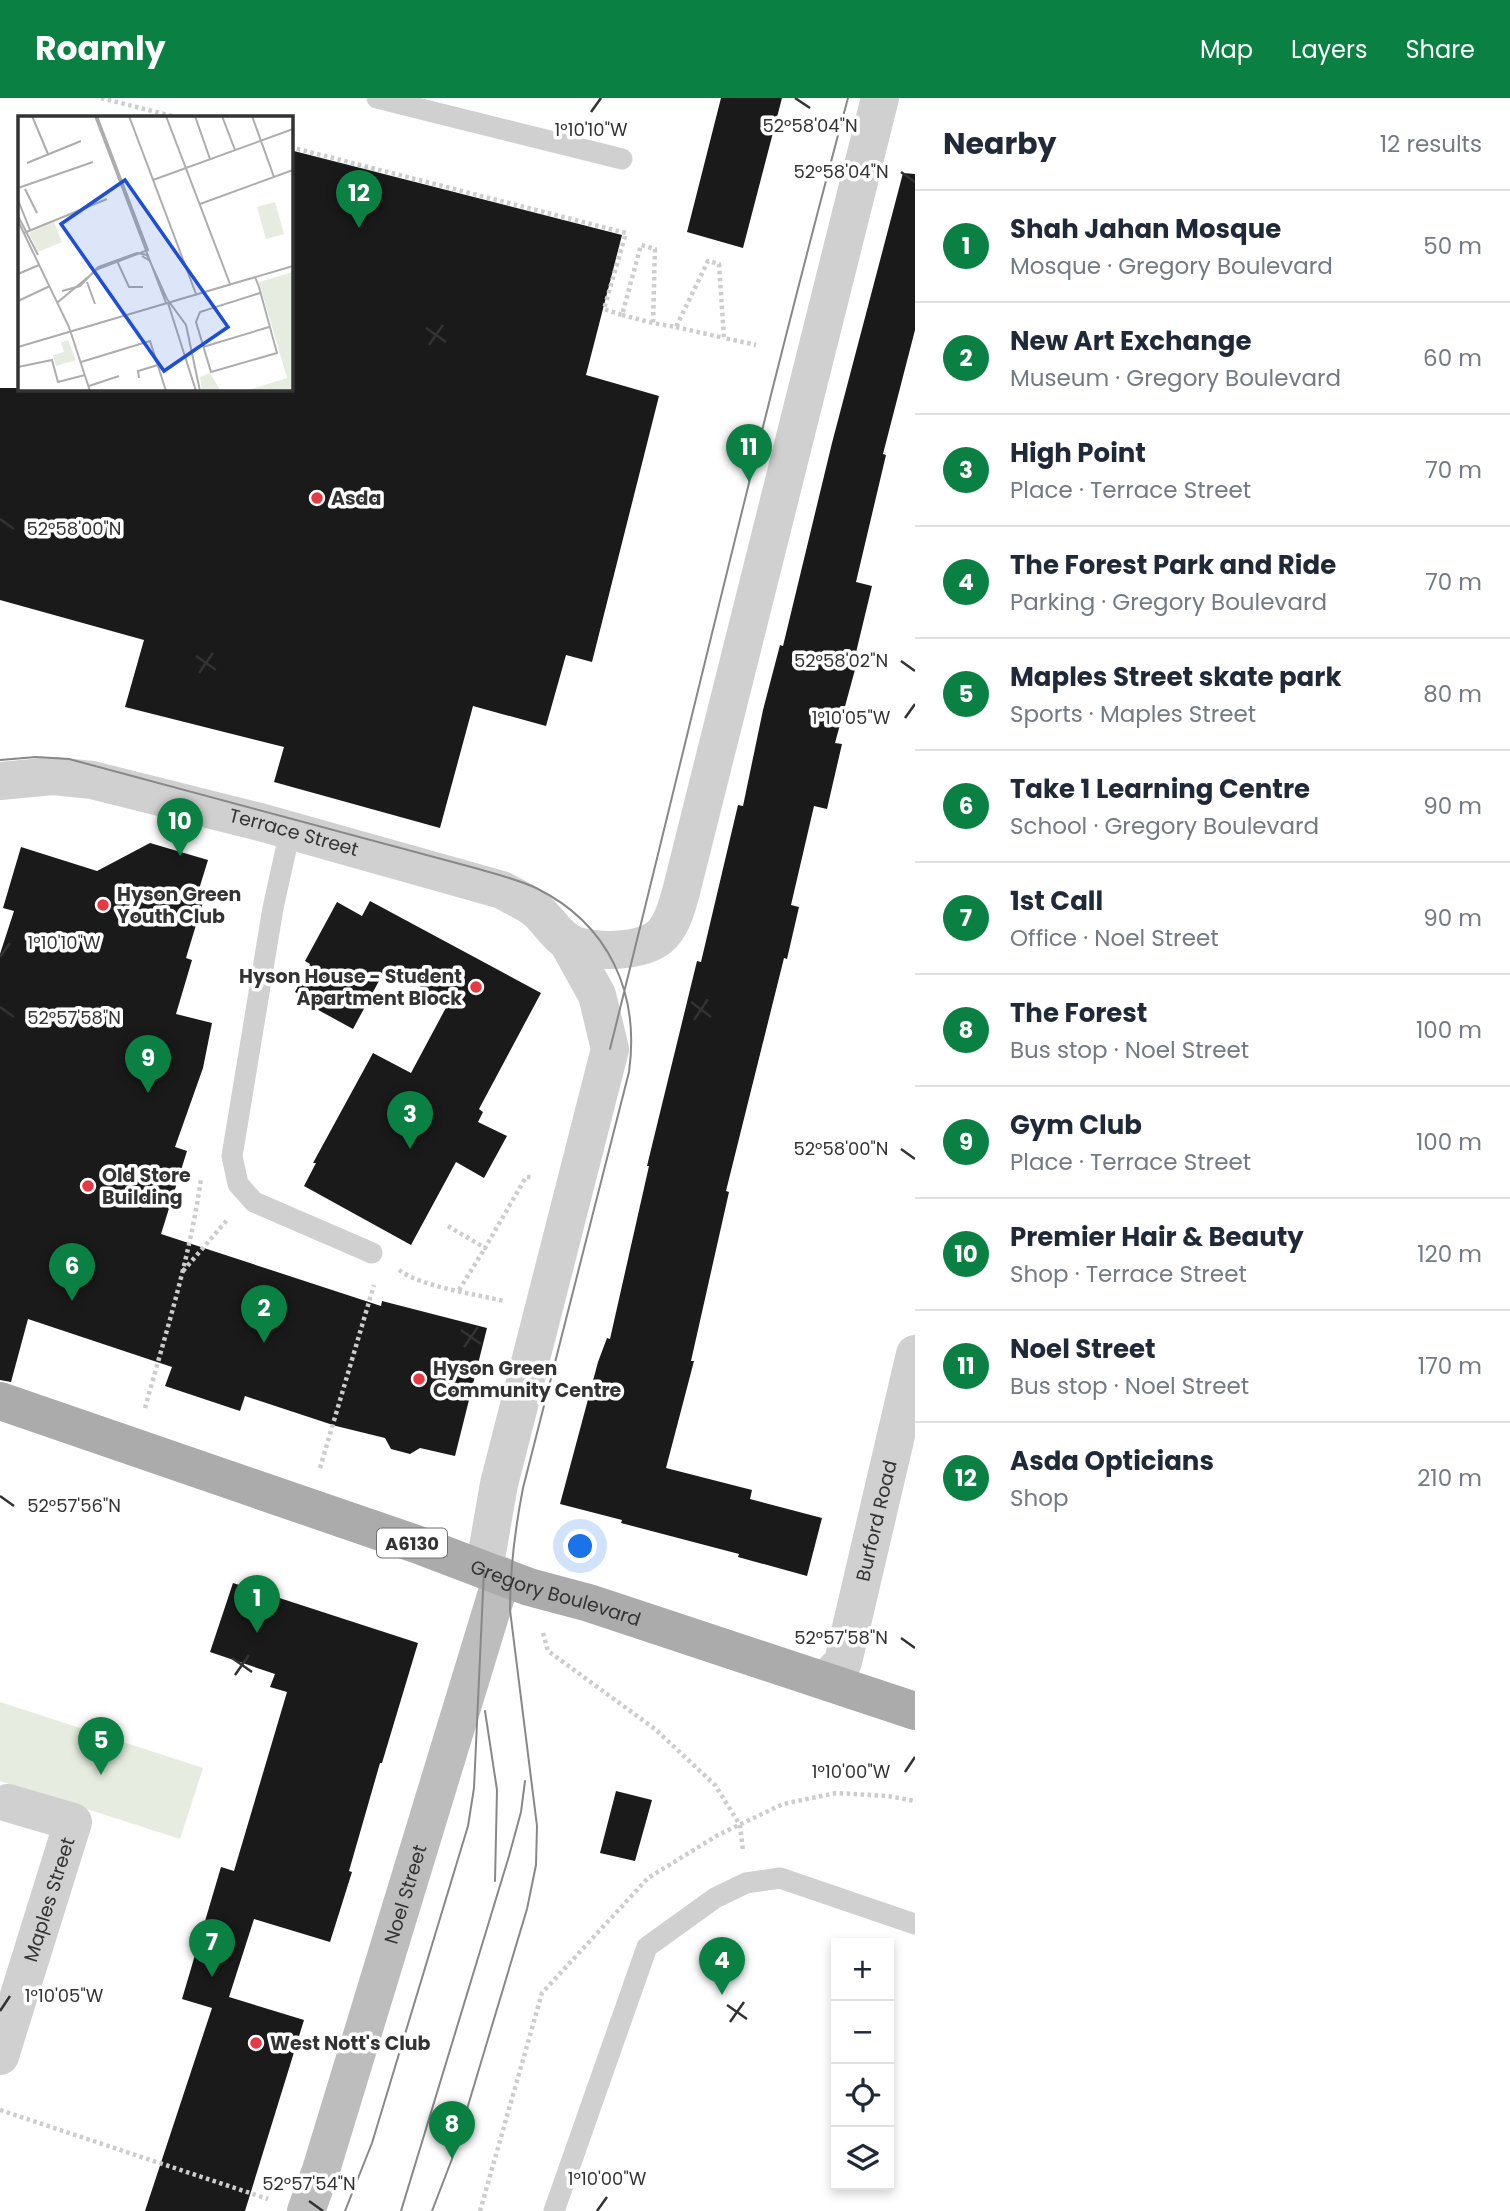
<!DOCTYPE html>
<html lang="en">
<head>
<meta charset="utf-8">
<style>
  :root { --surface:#fff; --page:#f2f2f3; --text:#1f2937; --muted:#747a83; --line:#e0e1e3; --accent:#0b8043 }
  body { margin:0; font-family:Poppins,sans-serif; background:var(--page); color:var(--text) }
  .controls { position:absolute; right:21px; bottom:21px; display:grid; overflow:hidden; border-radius:0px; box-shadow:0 4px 10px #0003 }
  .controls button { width:63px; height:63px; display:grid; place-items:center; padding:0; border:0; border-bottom:2px solid var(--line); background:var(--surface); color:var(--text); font:35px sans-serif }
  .you { position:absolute; left:581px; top:1449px; width:24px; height:24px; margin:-18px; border:5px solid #fff; border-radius:50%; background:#1a73e8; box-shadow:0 0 0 10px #1a73e833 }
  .badge { display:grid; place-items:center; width:46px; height:46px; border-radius:50%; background:var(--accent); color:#fff; font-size:23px; font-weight:700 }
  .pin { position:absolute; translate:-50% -58px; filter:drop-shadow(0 2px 4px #0008) }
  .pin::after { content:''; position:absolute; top:37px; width:24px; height:21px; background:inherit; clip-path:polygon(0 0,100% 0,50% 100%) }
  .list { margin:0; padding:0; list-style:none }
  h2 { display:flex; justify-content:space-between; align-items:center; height:91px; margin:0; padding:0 28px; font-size:30px }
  h2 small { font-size:23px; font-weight:400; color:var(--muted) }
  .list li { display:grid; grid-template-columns:46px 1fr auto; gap:21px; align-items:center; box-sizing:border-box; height:112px; padding:0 28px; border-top:2px solid var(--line) }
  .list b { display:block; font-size:26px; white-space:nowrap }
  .list p { margin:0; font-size:23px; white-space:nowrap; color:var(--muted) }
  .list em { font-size:23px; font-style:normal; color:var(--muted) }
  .icon { flex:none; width:38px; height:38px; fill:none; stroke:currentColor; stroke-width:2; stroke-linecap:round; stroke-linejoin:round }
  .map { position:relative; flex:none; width:915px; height:2113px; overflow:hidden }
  header { display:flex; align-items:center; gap:42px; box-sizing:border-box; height:98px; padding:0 35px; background:var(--accent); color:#fff }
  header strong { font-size:33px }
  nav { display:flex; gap:38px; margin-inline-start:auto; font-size:24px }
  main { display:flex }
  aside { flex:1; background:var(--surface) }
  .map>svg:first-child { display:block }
  .green { fill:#e6ecdf }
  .building { fill:#1a1a1a }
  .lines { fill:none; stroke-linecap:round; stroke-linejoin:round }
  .path { stroke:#cdcdcd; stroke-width:4.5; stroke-dasharray:3.5 3.5; stroke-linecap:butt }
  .lane { stroke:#d0d0d0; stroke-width:21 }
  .street { stroke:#d0d0d0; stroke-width:38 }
  .secondary { stroke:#bdbdbd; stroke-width:38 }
  .primary { stroke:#ababab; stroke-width:38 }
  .tram { stroke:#888; stroke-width:2 }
  .ticks { fill:none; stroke:#333; stroke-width:2.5 }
  .poi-dot { fill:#e63946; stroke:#fff; stroke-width:2.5 }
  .labels { text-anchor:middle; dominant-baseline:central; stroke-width:7; stroke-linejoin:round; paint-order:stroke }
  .shield { fill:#fff; stroke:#707070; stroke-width:2 }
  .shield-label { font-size:18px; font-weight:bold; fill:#333 }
  .poi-label { font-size:19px; font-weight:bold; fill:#333; stroke:#fff; text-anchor:start }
  .street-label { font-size:19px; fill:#333; stroke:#fff }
  .inset-road { fill:none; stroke:#adadad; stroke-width:2 }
  .view { fill:#1d4ed8; fill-opacity:0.15; stroke:#1d4ed8; stroke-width:3.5 }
  .inset-edge { fill:none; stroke:#333; stroke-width:3.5 }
  .ticks-label { font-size:18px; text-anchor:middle; fill:#333; stroke:#fff; stroke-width:7; stroke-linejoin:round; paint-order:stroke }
</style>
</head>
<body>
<header>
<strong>Roamly</strong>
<nav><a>Map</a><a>Layers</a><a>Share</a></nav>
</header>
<main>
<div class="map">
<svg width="915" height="2113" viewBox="0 0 915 2113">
  <rect width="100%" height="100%" fill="#fff"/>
  <path class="green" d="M0,1604L203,1670L180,1741L0,1683Z"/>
  <path class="building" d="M721,0H782L743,150L687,134Z
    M290,52L622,137L586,277L659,298L592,564L566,557L546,628L473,608L440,730L274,684L284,649L125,609L144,542L0,502V290H290Z
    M903,75L915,76V232L883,356L886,357L856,484L872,488L853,567L856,568L835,645L842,646L827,711L814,708L791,807L799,809L787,861L784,860L726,1093L729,1094L691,1263H694L666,1370L752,1392L750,1401L822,1420L807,1478L738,1459L739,1456L621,1425L622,1422L560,1406L598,1264L607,1240L610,1241L649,1068H647L697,863L701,864L738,707L743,708L763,612L780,547L783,548L832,345Z
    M150,745L208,762L196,801L203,804L186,860L192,862L176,916L212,925L203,970L175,1049L187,1053L161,1136L381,1208L382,1203L487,1230L455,1358L420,1350L410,1356L391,1351L385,1340L336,1328L245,1298L240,1313L165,1288L172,1269L28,1221L11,1284L0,1282V856L14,813L3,810L21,749L97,773Z
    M370,803L541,895L479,1011L483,1014L478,1024L507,1038L484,1080L456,1064L411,1147L304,1088L316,1065H313L373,955L411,975L449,904L386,870L353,931L311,908L313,904L295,894L310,866L305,863L337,804L362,818Z
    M233,1485L418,1545L382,1665H380L349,1773L352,1774L330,1844L254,1821L229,1899L304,1922L245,2113H145L212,1910L182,1901L221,1769L234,1773L287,1594L270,1589L275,1576L210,1554Z
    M616,1693L652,1702L635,1763L600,1755Z"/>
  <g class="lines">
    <path class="path" d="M101,0L176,19
      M290,49L626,135L604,211L622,217L641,147L655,151L653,225L676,229L708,163L719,166L724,240L756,247
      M622,217L653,225
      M676,229L724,240
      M448,1128L485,1150L526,1079H534
      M399,1172C422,1189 475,1196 504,1203
      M183,1173L228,1121
      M459,1192L485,1150
      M145,1310C166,1234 190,1159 201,1081
      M320,1370L374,1187
      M543,1535L548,1553L655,1631L715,1687L740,1727L743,1753
      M0,2012L268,2101
      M480,2113L542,1895L648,1780L718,1737L783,1706L836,1695L888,1698L915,1703"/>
    <path class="lane" d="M377,0L622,61
      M290,733L273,810L232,1058L238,1086L254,1104L372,1155
      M554,2113L647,1849L715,1800L746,1785L780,1780L915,1826"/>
    <g class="street">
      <path id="s1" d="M0,683L53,678L92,682L260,724L502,792C512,798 525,803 535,811C548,821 558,841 574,847C597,855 650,855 665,833C674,822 677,807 681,794L880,0"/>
      <path d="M484,1472L499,1386L610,951L597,897L567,843"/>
      <path id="s2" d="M826,1582L843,1564L915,1256"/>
      <path id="s3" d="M0,1958L73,1724L8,1705"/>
    </g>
    <path class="secondary" id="s4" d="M306,2113L321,2072L502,1478"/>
    <path class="primary" id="s5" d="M0,1303L416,1446L529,1489L589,1505L915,1613"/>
    <path class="tram" d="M0,662L36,659L69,661L475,770C495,776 517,781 536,790C609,826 640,895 629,974L523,1390C515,1431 510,1470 510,1512L537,1728L536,1767L527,1811L452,2061L432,2113
      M610,951C689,634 763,316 848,0
      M485,1613L497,1692L495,1783
      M345,2113L372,2045L468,1728L474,1690L484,1472
      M401,2113L509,1758L521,1714L525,1683"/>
  </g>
  <path class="ticks" d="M795,0L810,10M591,14L601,0M901,74L915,84M426,230L446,244M429,247L443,227M0,421L14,431M196,558L216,572M901,563L915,573M199,575L213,555M905,620L915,606M0,859L10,845M691,904L711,919M0,909L14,919M694,922L708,901M901,1051L915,1061M461,1232L481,1246M464,1249L478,1229M0,1398L14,1408M901,1540L915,1550M232,1560L252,1574M235,1577L249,1557M905,1674L915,1659M727,1907L747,1921M0,1913L10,1898M730,1924L744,1904M309,2103L323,2113M597,2113L607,2099"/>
  <g class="poi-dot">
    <circle cx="317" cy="400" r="7"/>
    <circle cx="103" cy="807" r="7"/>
    <circle cx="476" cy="889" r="7"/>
    <circle cx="88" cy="1088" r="7"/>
    <circle cx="419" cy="1281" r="7"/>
    <circle cx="256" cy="1945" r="7"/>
  </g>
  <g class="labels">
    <rect class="shield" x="377" y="1430.5" width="70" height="29" rx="5"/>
    <g class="shield-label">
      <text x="412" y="1445">A6130</text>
    </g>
    <g class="poi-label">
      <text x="331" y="400">Asda</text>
      <text x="117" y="796">Hyson Green<tspan x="117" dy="22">Youth Club</tspan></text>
      <text x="462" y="878" text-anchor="end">Hyson House - Student<tspan x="462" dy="22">Apartment Block</tspan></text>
      <text x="102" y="1077">Old Store<tspan x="102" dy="22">Building</tspan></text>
      <text x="433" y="1270">Hyson Green<tspan x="433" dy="22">Community Centre</tspan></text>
      <text x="270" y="1945">West Nott's Club</text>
    </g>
    <g class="street-label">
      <text stroke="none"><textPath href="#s1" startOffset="301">Terrace Street</textPath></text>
      <text stroke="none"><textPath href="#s2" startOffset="170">Burford Road</textPath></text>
      <text stroke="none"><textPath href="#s5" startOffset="588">Gregory Boulevard</textPath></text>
      <text stroke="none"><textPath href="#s4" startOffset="332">Noel Street</textPath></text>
      <text stroke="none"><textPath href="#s3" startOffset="164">Maples Street</textPath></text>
    </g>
  </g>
  <g transform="translate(18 18)">
    <rect width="275" height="275" fill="#fff"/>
    <path d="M257,86L266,118L248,123L239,91ZM36,106L44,126L20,136L11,117ZM275,156V275H227L269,262L241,166ZM50,224L58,244L38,250L35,239L46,236L43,226ZM192,257L202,274L210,275H184L182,261Z" fill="#e6ecdf"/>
    <path class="inset-road" d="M14,0L30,38M77,0L132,145M111,0L178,178M148,0L212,168M177,0L192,43M204,0L217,34M234,0L256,61M9,47L63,25M135,64L275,13M0,72L75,46M7,73L19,97M0,84L12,114M182,88L275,54M0,100L20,139M0,105L51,211L72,275M6,117L89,83M124,140L132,145L148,187M99,145L111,171H125M0,158L21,149M237,161L241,171L259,237L193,256L178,206L182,196L242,177M69,166L77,188M44,175L62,170L80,151L119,137L129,139L149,183L168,209L182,275M0,185L32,170M40,186L80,153L130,134L79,0M150,187L178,275M0,231L275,150M185,231L251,211M63,246L132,225L148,275M0,251L34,244L40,266L67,259M121,262L120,255L140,249M71,270L101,260"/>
    <path class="view" d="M107,64L210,211L146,255L43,108Z"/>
    <rect width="275" height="275" class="inset-edge"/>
  </g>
  <g class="ticks-label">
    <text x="810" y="34">52°58'04"N</text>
    <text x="591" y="38">1°10'10"W</text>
    <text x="841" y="80">52°58'04"N</text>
    <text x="74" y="437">52°58'00"N</text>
    <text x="841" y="569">52°58'02"N</text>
    <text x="851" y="626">1°10'05"W</text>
    <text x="64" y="851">1°10'10"W</text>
    <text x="74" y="926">52°57'58"N</text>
    <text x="841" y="1057">52°58'00"N</text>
    <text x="74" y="1414">52°57'56"N</text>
    <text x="841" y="1546">52°57'58"N</text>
    <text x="851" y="1680">1°10'00"W</text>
    <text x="64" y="1904">1°10'05"W</text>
    <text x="607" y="2087">1°10'00"W</text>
    <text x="309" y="2092">52°57'54"N</text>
  </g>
</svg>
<div class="controls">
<button>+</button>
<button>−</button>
<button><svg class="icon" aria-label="locate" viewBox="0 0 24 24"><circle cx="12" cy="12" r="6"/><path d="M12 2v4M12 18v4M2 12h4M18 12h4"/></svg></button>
<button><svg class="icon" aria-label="layers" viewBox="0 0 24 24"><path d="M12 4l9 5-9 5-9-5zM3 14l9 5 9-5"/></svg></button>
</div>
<div class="you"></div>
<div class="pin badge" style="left:257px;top:1535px">1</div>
<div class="pin badge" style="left:264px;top:1245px">2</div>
<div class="pin badge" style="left:410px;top:1051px">3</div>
<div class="pin badge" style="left:722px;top:1897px">4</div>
<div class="pin badge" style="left:101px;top:1677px">5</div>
<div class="pin badge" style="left:72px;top:1203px">6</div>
<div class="pin badge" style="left:212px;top:1879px">7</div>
<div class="pin badge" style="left:452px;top:2061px">8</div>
<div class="pin badge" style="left:148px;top:995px">9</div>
<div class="pin badge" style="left:180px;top:758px">10</div>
<div class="pin badge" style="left:749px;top:384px">11</div>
<div class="pin badge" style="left:359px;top:130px">12</div>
</div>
<aside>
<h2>Nearby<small>12 results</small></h2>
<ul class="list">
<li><span class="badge">1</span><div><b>Shah Jahan Mosque</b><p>Mosque · Gregory Boulevard</p></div><em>50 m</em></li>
<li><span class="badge">2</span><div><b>New Art Exchange</b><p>Museum · Gregory Boulevard</p></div><em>60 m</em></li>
<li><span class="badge">3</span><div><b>High Point</b><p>Place · Terrace Street</p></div><em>70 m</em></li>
<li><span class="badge">4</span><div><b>The Forest Park and Ride</b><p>Parking · Gregory Boulevard</p></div><em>70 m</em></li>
<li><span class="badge">5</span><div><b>Maples Street skate park</b><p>Sports · Maples Street</p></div><em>80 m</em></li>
<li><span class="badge">6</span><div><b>Take 1 Learning Centre</b><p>School · Gregory Boulevard</p></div><em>90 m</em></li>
<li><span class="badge">7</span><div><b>1st Call</b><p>Office · Noel Street</p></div><em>90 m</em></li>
<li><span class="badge">8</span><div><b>The Forest</b><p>Bus stop · Noel Street</p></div><em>100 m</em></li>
<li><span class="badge">9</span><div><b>Gym Club</b><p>Place · Terrace Street</p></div><em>100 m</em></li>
<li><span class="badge">10</span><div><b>Premier Hair &amp; Beauty</b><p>Shop · Terrace Street</p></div><em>120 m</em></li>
<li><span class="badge">11</span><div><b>Noel Street</b><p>Bus stop · Noel Street</p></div><em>170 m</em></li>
<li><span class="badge">12</span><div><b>Asda Opticians</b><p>Shop</p></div><em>210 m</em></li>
</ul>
</aside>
</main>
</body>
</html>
